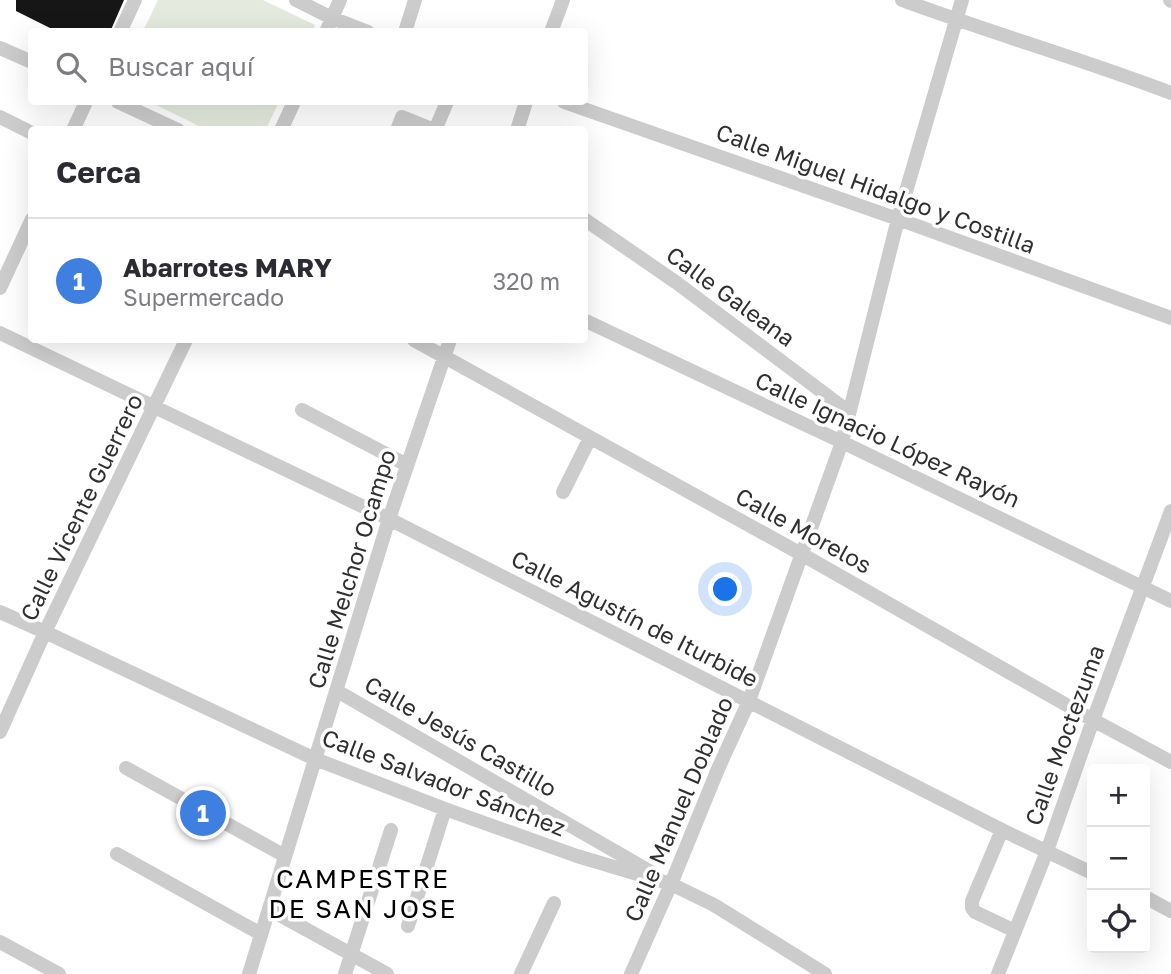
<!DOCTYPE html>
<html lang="es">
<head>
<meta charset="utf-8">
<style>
  :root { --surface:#fff; --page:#f7f7f7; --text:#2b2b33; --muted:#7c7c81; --line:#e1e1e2; --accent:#2563eb }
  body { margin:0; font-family:"Golos Text",sans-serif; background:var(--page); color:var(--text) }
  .controls { position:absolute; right:21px; bottom:21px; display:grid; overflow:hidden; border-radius:7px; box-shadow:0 7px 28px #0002 }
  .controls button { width:63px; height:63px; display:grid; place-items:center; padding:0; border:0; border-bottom:2px solid var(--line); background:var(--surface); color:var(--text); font:35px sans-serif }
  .you { position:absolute; left:726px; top:590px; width:24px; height:24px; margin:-18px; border:5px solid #fff; border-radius:50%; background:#1a73e8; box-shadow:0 0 0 10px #1a73e833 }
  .badge { display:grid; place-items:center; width:46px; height:46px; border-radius:50%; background:var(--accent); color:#fff; font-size:23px; font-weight:700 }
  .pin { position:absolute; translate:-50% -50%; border:4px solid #fff; box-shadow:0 2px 7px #0006 }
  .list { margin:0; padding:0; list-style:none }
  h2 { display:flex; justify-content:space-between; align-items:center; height:91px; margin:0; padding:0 28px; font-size:30px }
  h2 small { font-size:23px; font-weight:400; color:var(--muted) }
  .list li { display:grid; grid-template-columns:46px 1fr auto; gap:21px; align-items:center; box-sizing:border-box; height:126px; padding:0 28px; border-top:2px solid var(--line) }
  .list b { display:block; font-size:26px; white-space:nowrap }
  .list p { margin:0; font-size:23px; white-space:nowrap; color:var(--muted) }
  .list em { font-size:23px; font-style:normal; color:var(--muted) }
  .icon { flex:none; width:38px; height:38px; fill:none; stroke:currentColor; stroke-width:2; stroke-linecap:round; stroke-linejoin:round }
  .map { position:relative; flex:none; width:1171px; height:974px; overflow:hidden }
  .search { position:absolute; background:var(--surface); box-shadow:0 7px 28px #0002; left:28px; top:28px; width:560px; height:77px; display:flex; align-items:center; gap:18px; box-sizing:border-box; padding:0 24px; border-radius:7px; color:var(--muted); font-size:26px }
  .panel { position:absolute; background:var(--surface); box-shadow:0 7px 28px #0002; left:28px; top:126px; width:560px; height:217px; border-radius:7px }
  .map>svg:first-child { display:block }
  .green { fill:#e4ebde }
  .building { fill:#161616 }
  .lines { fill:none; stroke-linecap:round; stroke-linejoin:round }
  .minor { stroke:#ccc; stroke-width:14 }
  .labels { text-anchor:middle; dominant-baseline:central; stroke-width:7; stroke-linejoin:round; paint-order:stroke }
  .street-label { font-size:23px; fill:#2f2f2f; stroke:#fff }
  .quarter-label { font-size:26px; letter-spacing:2px; fill:#000; stroke:#fff }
</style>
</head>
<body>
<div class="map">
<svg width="1171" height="974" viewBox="0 0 1171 974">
  <rect width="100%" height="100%" fill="#fff"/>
  <path class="green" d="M158,0H263L315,25L312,32L143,31Z
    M150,102H279L266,129H205Z"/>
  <path class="building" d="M16,0H124L110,32H58L16,11Z"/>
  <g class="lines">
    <path class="minor" d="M296,0L332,18L368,32
      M902,0C991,33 1082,59 1171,93
      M1170,0L1171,1
      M120,32L135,0
      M326,32L340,0
      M405,32L415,0
      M551,32L563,0
      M0,48L32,62
      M118,102L178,130
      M564,102L898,219L1171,318
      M0,117L32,133
      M73,130L86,102
      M281,130L294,102
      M397,130L402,117L434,130
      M435,130L447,102
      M517,130L526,102
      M584,219L677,283L849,412
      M0,288L32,219
      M584,320L842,442L1171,601
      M0,333L389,519L1002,830L1092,873
      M414,340L803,555L1093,720L1171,762
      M302,410L407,465
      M563,492L590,438
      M0,612L45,632L315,759L445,809L577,856L671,884L714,905L825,974
      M337,691L651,872
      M0,732L45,632L186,340
      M126,768L285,856
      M1002,830L972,901V908L975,912L1015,931
      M117,854L261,934
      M1145,897L1171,911
      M269,909L387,974
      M408,926L445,809
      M0,942L59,974
      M249,974L389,519L450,340
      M345,974L391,830
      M521,974L554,903
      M631,974L671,884L718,769L749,701L842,442L898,219L962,0
      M998,974L1047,851L1093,720L1171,511"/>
  </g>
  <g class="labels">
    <g class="street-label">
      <text transform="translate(876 188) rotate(20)">Calle Miguel Hidalgo y Costilla</text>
      <text transform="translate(731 296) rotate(36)">Calle Galeana</text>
      <text transform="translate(888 439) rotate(25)">Calle Ignacio López Rayón</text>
      <text transform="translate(81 507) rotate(-64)">Calle Vicente Guerrero</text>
      <text transform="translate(804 530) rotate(29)">Calle Morelos</text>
      <text transform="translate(351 569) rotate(-73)">Calle Melchor Ocampo</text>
      <text transform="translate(635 618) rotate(27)">Calle Agustín de Iturbide</text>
      <text transform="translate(1064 735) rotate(-70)">Calle Moctezuma</text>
      <text transform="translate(461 736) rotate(30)">Calle Jesús Castillo</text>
      <text transform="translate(444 782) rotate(21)">Calle Salvador Sánchez</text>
      <text transform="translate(678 809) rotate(-67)">Calle Manuel Doblado</text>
    </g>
    <g class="quarter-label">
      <text x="363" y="878">CAMPESTRE<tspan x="363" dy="30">DE SAN JOSE</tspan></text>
    </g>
  </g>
</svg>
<div class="controls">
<button>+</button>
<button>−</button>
<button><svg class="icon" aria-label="locate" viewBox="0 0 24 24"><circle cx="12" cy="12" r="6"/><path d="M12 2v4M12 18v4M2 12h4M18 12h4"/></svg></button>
</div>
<div class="you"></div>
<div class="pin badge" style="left:203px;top:813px;background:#3f7fe0">1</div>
<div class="search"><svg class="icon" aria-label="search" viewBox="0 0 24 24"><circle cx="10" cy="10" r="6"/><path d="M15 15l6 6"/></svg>Buscar aquí</div>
<section class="panel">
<h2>Cerca<small></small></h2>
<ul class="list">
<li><span class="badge" style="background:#3f7fe0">1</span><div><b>Abarrotes MARY</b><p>Supermercado</p></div><em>320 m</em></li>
</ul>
</section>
</div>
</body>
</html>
